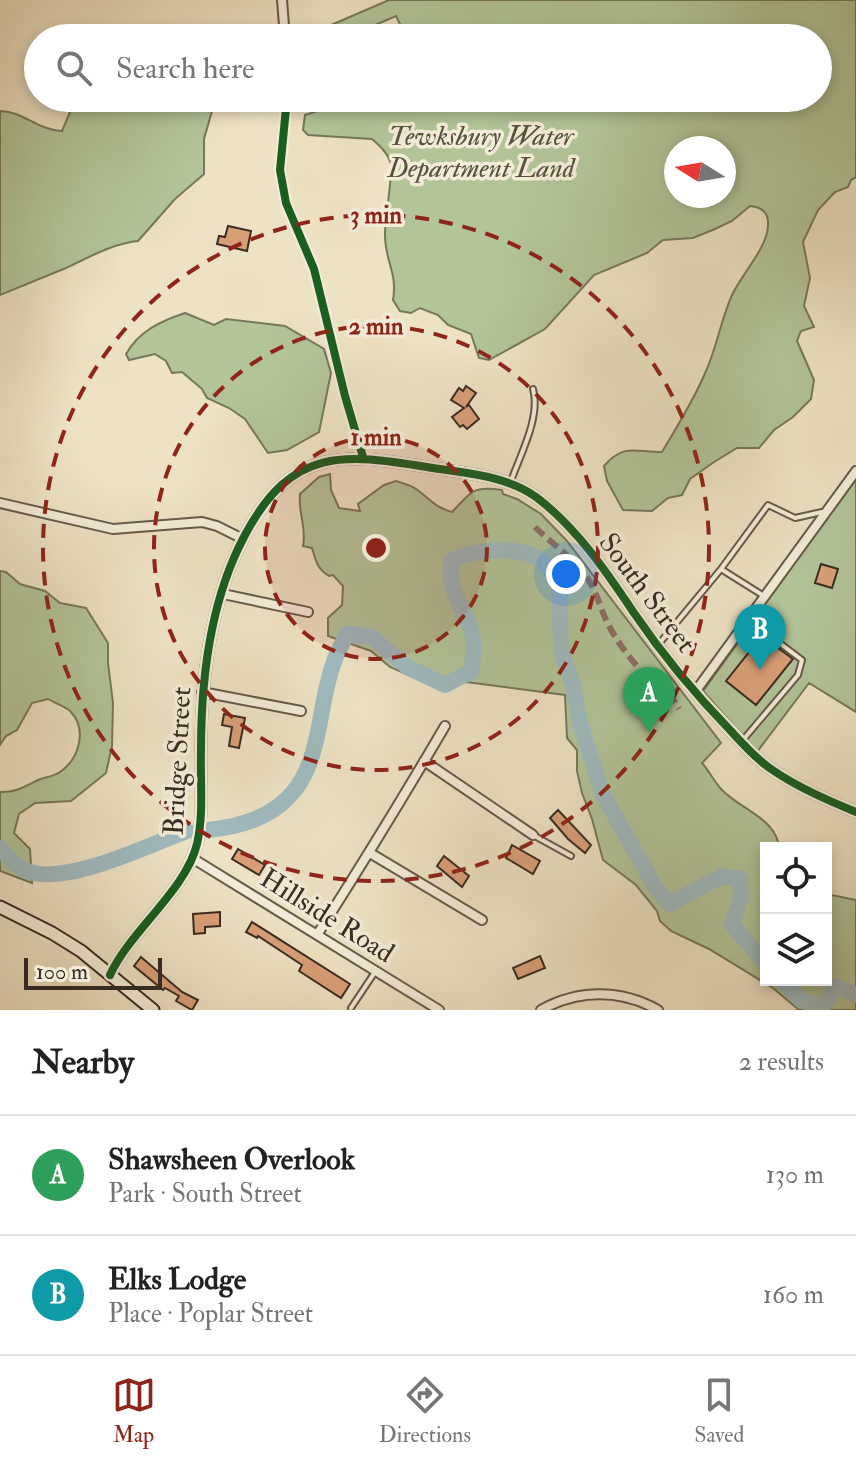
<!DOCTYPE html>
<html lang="en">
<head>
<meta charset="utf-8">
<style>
  :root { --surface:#fff; --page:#f2f2f2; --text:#222; --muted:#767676; --line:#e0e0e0; --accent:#8f2418 }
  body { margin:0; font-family:"IM FELL Double Pica",serif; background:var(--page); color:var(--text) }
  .controls { position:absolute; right:24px; bottom:24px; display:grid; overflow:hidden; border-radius:0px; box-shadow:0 4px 12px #0003 }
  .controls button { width:72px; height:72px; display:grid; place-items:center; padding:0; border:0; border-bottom:2px solid var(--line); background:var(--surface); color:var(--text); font:40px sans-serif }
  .compass { position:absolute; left:664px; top:136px; width:72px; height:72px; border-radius:50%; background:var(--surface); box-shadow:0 4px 12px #0003; rotate:281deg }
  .scale { position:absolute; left:24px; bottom:20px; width:138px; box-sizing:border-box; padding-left:8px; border:4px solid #392d21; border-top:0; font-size:22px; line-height:28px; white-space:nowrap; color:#392d21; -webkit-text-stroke:6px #f3ecd8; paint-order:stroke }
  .you { position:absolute; left:566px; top:574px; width:28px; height:28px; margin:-20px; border:6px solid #fff; border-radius:50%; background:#1a73e8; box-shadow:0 0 0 12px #1a73e833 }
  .badge { display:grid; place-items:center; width:52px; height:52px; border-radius:50%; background:var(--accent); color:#fff; font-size:26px; font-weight:700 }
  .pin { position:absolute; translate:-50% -66px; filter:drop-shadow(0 2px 4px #0008) }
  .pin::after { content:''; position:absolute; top:42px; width:28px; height:24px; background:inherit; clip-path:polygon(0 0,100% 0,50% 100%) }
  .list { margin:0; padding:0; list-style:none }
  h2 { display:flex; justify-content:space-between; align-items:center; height:104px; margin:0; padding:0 32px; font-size:34px }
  h2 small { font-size:26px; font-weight:400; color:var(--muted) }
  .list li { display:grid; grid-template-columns:52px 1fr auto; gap:24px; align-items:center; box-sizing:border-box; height:120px; padding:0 32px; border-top:2px solid var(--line) }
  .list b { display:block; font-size:30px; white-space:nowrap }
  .list p { margin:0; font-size:26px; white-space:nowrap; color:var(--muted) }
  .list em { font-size:26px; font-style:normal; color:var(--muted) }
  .icon { flex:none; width:44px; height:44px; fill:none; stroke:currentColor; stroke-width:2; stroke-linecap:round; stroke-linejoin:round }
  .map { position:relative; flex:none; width:856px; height:1010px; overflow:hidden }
  .search { position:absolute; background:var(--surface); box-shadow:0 4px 12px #0003; left:24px; right:24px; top:24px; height:88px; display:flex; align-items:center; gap:20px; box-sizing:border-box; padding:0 28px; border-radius:44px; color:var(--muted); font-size:30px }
  .sheet { height:344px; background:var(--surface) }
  nav { display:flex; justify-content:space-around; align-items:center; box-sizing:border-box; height:112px; border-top:2px solid var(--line); background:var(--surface); font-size:22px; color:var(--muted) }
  nav a { display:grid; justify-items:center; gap:4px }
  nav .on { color:var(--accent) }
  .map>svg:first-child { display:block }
  .green { fill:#b2c498; stroke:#76785c; stroke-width:2; fill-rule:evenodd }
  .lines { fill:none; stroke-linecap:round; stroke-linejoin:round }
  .river { stroke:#9fbabf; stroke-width:16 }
  .building { fill:#d99f76; stroke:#392d21; stroke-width:2 }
  .service-casing { stroke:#665a4a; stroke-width:8 }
  .minor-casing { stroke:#665a4a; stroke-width:12 }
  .tertiary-casing { stroke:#665a4a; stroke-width:13 }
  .secondary-casing { stroke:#392d21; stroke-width:15 }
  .service { stroke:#f3ecd8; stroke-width:4 }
  .minor { stroke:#f3ecd8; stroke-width:8 }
  .tertiary { stroke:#f3ecd8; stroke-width:9 }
  .secondary { stroke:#f3ecd8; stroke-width:11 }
  .quiet { stroke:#8d6e63; stroke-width:6; stroke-dasharray:12 6; stroke-linecap:butt }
  .cycleway-casing { stroke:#f3ecd8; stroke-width:13 }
  .cycleway { stroke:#1b5e20; stroke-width:8 }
  .ring { fill:none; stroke:#8f2418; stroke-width:4; stroke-dasharray:14 10 }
  .labels { text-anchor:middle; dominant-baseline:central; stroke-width:7; stroke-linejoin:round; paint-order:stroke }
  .park-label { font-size:28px; font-style:italic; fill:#57533f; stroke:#f3ecd8 }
  .street-label { font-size:28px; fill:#392d21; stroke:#f3ecd8 }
  .centre { fill:#8f2418; stroke:#f3ecd8; stroke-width:4 }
  .ring-label { font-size:24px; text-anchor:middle; font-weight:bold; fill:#8f2418; stroke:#f3ecd8; stroke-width:7; stroke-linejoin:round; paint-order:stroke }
</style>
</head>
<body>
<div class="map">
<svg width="856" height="1010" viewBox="0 0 856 1010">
  <rect width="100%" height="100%" fill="#ede2c3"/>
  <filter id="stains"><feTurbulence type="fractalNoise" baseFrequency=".0025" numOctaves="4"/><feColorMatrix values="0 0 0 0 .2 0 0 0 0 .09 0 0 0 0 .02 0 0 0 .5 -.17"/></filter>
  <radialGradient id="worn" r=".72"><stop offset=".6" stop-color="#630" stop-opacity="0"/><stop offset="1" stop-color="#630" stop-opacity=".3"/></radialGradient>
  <path class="green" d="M389,0H856V177L851,180L848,187L835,192L818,210L803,242L810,278L804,306L814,327L801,331L797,341L814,380L811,399L793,417L774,430L759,448H737L714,462L690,479L682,495L668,498L652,511L623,510L607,481L604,466C624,443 635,452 662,452C678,425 694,400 706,371C717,346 721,320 732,295C741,275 768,247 768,225C769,212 761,207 750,206L732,221L715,229L693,238L663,240L647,253L594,275L545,329L489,360L479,358L471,334L448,325L438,315L420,308L411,313L400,311L393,300C398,272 384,260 385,233C385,220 393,171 391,164C388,153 380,146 372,139L308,135L303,130L305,115L357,98H818V38H407L396,16L345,38H301ZM676,148H724V196H676Z
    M80,98H247L212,111L204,139V174L175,199L138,241C111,244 90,257 66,268C44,277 22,286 0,295V111C22,111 38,130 62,131L73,105Z
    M185,313L214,325L226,319L285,326L324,349L331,373L319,432L287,450L268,453L245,419L229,408L207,398L202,389L182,372L172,373L166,361L155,354L129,360L126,354C139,331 161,321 185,313Z
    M330,474L331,490L339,508L360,511L358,504L384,485L396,481C402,483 410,485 416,489C429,498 434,507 452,512C471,493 471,485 502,490L503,494L517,499L541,514L567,541L721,743L702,763C709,771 714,781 721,789C737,807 772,817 778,842L788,848H766V980H826V894L856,900V1010H799L773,988L709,949L671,931L660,921L657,911L636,885L603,860L592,819L582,793L577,771V750L567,738L565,695L466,682L431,685L390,667L371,651L328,636V618L342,605L343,586L333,575L329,576C317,569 316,561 312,548L303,546C307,527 298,514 300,494L319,477Z
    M856,476V712L809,683L757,752L703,691L749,628L744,624Z
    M0,571L6,572L20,584L45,591L60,603L86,608L108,643V663L113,703L112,746L106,773L71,801L35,803L19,814L14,833L30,849L32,883L0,871V792C14,793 24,787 36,781C44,777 53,777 60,772C79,759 88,729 70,711C64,706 55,703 48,699L32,703L17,730L6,736L0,745Z"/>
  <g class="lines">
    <path class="river" d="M208,830C259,825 299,805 313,752C322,723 323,690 334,662C337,652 343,643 347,634L372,637L407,667L445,685L472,671C472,659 475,644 472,633C464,604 446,593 452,560C475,550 512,546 536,557C544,560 552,573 559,580L561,651L573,685L580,723L603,795L654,885L669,904L722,876L740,879L741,898L732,924L766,965
      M0,848C9,859 19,870 34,873C73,882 149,845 187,831
      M781,980L801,1000L823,1007L837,986L856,995"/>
  </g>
  <path class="building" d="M228,226L251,231L247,251L217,244L219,236L225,237Z
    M466,386L476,393L466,407L469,405L479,419L467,429L463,425L460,427L452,417L464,408L451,400L459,388L463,391Z
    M821,564L838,569L832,588L815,583Z
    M762,636L793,659L756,705L726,681Z
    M224,714L245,718L239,748L229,746L232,727L222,725Z
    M558,810L591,845L585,853L568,839L550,818Z
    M512,845L540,861L533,874L506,858Z
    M238,849L265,865L259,875L232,859Z
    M444,856L469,876L462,887L437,866Z
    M220,912V926L205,927V933L194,934L193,914Z
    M252,922L350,984L341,998L299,971L302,965L258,936L257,938L246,932Z
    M540,956L545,968L518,979L513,968Z
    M141,957L182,992L198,1000L192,1010L176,1001L179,996L165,988L163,990L134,966Z"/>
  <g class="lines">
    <g class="service-casing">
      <path id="service" d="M511,481C520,455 541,417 533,389
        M721,569L768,505L795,518L822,512
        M658,645L721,569L764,596
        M743,740L798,675L802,660L749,620
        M533,835L571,856
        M351,1008L375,972"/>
    </g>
    <g class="minor-casing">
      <path id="minor" d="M282,0L285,38
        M287,98L280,170L286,203L314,269L345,396L363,457
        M0,503L113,529L202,522L217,526L243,539
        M223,594L308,612
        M202,692L301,711
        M695,692L856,471
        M424,761L533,835
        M370,853L482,920
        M192,858L439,1010
        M317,935C361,866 404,796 445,726
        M541,1010C578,989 621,989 658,1010"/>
    </g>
    <g class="tertiary-casing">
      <path id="tertiary" d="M110,975C130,931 186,890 197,844C204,814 200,781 201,750C201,678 211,598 245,535C295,441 350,455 440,469C473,474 507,477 536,497C576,527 606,571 634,613C662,654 695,694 730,730C743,744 756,759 771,769C797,787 827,800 856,812"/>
    </g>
    <g class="secondary-casing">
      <path id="secondary" d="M0,907L52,933L81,951L153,1010"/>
    </g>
    <use href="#service" class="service"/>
    <use href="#minor" class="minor"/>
    <use href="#tertiary" class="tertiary"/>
    <use href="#secondary" class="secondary"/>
    <path class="quiet" d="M535,527C554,546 579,561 592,586C599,599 602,613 609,626C625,656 649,681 675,702L679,709"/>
    <g class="cycleway-casing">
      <path id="cycleway" d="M287,98L280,170L286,203L314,269L345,396L363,457
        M110,975C130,931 186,890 197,844C204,814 200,781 201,750C201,678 211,598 245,535C295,441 350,455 440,469C473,474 507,477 536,497C576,527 606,571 634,613C662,654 695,694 730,730C743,744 756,759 771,769C797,787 827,800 856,812"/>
    </g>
    <use href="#cycleway" class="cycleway"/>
  </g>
  <circle cx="376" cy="548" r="111" fill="#8f2418" fill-opacity=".12"/>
  <g class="ring">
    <circle cx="376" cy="548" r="111"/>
    <circle cx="376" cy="548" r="222"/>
    <circle cx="376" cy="548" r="333"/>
  </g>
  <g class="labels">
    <g class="park-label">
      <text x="481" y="136">Tewksbury Water<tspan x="481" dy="32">Department Land</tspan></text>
    </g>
    <g class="street-label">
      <text transform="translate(647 593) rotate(53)">South Street</text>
      <text transform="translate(178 761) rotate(-87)">Bridge Street</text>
      <text transform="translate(327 916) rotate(32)">Hillside Road</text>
    </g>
  </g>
  <circle cx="376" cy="548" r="12" class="centre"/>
  <g class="ring-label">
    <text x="376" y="223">3 min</text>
    <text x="376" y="334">2 min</text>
    <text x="376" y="445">1 min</text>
  </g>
  <rect width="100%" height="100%" filter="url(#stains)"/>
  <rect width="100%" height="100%" fill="url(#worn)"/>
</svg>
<div class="controls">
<button><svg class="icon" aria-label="locate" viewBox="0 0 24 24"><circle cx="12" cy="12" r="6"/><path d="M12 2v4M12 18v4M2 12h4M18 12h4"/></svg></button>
<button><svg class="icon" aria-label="layers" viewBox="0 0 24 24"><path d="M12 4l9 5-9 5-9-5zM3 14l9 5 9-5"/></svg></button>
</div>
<svg class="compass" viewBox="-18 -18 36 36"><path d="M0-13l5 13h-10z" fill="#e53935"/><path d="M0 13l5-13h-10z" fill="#767676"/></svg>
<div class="scale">100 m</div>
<div class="you"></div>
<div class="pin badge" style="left:649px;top:733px;background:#2e9e5b">A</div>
<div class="pin badge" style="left:760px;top:670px;background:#0f9aa8">B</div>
<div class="search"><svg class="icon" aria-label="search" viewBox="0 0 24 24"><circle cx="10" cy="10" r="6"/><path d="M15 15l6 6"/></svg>Search here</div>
</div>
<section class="sheet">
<h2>Nearby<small>2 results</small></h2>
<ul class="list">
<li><span class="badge" style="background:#2e9e5b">A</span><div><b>Shawsheen Overlook</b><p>Park · South Street</p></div><em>130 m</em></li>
<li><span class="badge" style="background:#0f9aa8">B</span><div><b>Elks Lodge</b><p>Place · Poplar Street</p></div><em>160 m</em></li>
</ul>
</section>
<nav>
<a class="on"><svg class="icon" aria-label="map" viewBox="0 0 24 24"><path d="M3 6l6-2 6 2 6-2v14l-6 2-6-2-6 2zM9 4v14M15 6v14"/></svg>Map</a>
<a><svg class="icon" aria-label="directions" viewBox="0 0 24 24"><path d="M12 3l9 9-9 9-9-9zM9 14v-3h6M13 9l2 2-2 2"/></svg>Directions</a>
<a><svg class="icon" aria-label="saved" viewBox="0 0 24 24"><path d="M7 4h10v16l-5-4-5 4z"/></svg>Saved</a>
</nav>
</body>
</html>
